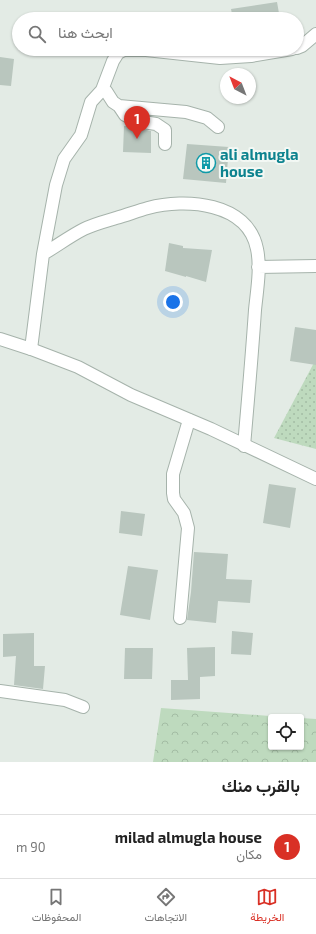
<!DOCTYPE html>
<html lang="ar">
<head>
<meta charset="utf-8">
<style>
  :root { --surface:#fff; --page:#f2f2f2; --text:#222; --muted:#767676; --line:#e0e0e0; --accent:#d93025 }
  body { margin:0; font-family:"Exo 2",Vazirmatn,sans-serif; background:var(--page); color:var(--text); direction:rtl }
  .controls { position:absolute; right:12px; bottom:12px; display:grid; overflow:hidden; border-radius:4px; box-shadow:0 1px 3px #0004 }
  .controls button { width:36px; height:36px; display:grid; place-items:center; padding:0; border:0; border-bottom:1px solid var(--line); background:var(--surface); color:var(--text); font:20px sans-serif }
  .compass { position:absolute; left:220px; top:68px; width:36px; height:36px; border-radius:50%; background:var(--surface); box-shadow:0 1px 3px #0004; rotate:318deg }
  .you { position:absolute; left:173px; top:302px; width:14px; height:14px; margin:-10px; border:3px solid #fff; border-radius:50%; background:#1a73e8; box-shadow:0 0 0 6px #1a73e833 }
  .badge { display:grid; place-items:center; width:26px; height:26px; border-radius:50%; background:var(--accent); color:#fff; font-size:13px; font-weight:700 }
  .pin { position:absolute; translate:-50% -33px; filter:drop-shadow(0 1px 2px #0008) }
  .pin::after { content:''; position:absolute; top:21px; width:14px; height:12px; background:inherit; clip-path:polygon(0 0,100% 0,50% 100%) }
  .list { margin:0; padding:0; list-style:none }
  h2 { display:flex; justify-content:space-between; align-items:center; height:52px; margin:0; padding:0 16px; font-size:17px }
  h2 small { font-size:13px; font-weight:400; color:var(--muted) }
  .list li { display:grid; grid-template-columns:26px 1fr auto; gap:12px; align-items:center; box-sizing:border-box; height:64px; padding:0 16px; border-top:1px solid var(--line) }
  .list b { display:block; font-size:15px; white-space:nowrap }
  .list p { margin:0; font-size:13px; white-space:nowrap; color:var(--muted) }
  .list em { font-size:13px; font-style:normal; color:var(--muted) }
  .icon { flex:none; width:22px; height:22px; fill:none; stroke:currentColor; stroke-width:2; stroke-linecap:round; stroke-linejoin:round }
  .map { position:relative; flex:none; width:316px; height:762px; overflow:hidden; direction:ltr }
  .search { position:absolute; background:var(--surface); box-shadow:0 1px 3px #0004; left:12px; right:12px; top:12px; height:44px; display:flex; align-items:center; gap:10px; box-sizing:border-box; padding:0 14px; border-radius:22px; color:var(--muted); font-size:15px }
  .sheet { height:116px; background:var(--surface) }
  nav { display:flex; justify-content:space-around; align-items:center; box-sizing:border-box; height:56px; border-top:1px solid var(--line); background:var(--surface); font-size:11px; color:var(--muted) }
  nav a { display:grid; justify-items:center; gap:2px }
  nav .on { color:var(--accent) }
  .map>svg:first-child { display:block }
  .grass { fill:url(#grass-dots) }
  .forest { fill:url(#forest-crowns) }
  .building { fill:#b9c6be }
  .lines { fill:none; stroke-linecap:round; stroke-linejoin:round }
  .minor-casing { stroke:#a6b3ab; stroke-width:14 }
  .tertiary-casing { stroke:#a6b3ab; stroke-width:14 }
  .minor { stroke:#fff; stroke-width:12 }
  .tertiary { stroke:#fff; stroke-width:12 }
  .labels { text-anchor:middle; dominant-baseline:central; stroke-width:4; stroke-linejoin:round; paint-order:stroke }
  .culture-label { font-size:15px; font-weight:bold; fill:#0d838f; stroke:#f3f8f4; text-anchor:start }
</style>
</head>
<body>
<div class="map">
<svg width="316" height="762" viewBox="0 0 316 762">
  <defs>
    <pattern id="grass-dots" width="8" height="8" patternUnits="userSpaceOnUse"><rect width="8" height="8" fill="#bedabe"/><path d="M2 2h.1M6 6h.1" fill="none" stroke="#a3bca4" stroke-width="1.8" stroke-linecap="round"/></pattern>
    <pattern id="forest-crowns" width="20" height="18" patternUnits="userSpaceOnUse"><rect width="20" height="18" fill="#bedabe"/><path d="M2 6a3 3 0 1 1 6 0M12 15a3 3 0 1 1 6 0" fill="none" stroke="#a3bca4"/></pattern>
  </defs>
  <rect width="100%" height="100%" fill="#e3ebe5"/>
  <path class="grass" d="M316,359V449L274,438Z"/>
  <path class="forest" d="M161,708L283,717H271V747H301V718L316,719V762H153Z"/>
  <path class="building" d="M277,2L280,19H233L231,9Z
    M0,57L14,59L11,86L0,85Z
    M124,126H131L151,131V153L123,152Z
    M187,144L229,147L226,183L183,179Z
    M169,243L183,246V248L212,250L206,282L186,276V277L165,271Z
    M295,327L316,330V365L290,361Z
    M269,484L296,488L290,528L263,523Z
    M121,511L145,514L142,536L119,533Z
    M194,552L228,554L226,579L252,580L250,603L218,601L216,623L187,620L191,592Z
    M128,566L158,570L150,620L120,615Z
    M232,631L253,633L251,655L231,654Z
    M34,633V666H45L43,689L14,685L16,656L3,657V634Z
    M215,647V676L200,677V699L171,700V680H188L187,648Z
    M125,648H153L152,679H124Z"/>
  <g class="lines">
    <g class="minor-casing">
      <path id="minor" d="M297,48L302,46L316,34
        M102,90L113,61L118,53L124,50H146L220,58L251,56L292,49
        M119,106L125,115L137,121L156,124L165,130V144
        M43,254C57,246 70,236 84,229C94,224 106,221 116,218C127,215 137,211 148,208C185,198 248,202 257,249C261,268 257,290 255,310C252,355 248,400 244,446
        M258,267L316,266
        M31,349L43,254L56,185L64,159L81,135L91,102L102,90L106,91L113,102L119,106L186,112L207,118L218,127
        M180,618L188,528L184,513L174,499L173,493V474L189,420
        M0,691L65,700L83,707"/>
    </g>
    <g class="tertiary-casing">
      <path id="tertiary" d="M0,339L31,349L78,367L131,395L211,429L316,479"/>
    </g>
    <use href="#minor" class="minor"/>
    <use href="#tertiary" class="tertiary"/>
  </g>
  <defs>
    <g id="building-ring" transform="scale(1)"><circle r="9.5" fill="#f3f8f4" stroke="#0f9aa8" stroke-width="1.5"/><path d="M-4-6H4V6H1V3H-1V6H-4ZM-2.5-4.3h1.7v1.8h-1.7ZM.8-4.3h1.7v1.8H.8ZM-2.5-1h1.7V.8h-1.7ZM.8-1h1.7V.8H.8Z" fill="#0f9aa8"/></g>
  </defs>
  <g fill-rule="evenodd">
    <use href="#building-ring" x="206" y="163"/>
  </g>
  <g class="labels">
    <g class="culture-label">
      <text x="220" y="154">ali almugla<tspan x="220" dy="17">house</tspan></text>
    </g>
  </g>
</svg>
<div class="controls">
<button><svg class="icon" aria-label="locate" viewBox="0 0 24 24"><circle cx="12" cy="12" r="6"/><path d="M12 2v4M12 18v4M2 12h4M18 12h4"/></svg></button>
</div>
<svg class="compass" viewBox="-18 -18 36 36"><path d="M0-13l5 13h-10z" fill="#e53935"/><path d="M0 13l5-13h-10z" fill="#767676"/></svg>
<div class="you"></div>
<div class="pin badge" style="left:137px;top:139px">1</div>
<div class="search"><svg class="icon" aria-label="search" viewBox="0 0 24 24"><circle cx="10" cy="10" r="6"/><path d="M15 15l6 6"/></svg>ابحث هنا</div>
</div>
<section class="sheet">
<h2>بالقرب منك<small></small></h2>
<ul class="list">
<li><span class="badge">1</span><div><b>milad almugla house</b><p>مكان</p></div><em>90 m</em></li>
</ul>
</section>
<nav>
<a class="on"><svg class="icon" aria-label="map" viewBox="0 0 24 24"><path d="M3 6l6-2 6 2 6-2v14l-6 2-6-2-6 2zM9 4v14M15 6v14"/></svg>الخريطة</a>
<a><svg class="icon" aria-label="directions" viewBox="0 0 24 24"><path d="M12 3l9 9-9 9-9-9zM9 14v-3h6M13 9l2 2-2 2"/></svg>الاتجاهات</a>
<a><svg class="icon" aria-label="saved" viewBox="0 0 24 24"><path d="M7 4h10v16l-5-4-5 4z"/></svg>المحفوظات</a>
</nav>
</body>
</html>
